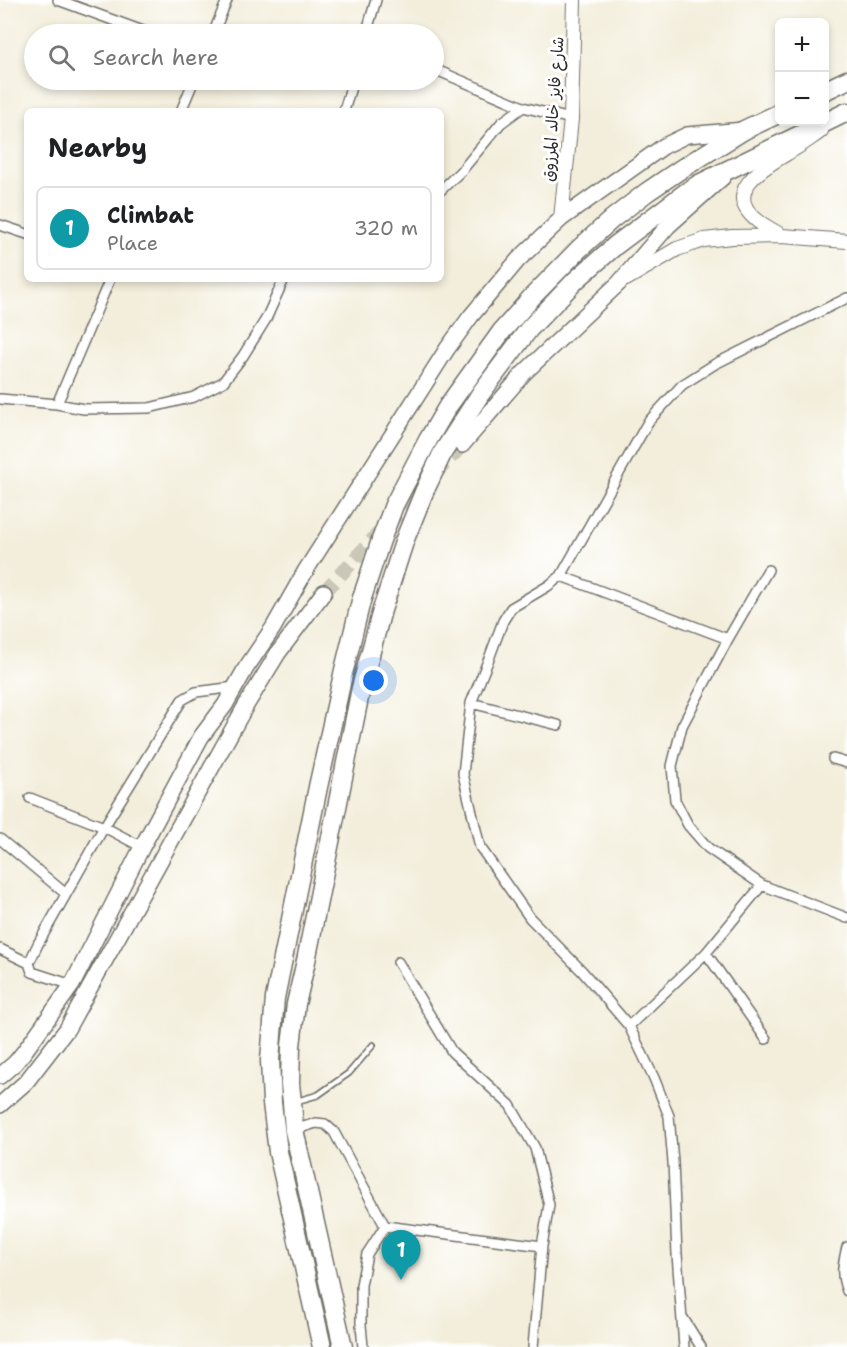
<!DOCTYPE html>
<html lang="en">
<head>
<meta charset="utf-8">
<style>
  :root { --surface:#fff; --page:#f6f6f6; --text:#202124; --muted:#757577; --line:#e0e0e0; --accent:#b45309 }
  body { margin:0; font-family:"Shantell Sans","Playpen Sans Arabic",sans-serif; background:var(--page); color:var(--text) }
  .controls { position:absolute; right:18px; top:18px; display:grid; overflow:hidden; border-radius:9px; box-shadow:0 3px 9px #0003 }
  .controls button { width:54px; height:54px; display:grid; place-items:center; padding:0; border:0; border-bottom:2px solid var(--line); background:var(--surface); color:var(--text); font:30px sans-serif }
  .you { position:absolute; left:374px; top:681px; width:21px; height:21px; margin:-15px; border:4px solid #fff; border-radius:50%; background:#1a73e8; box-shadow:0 0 0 9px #1a73e833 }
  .badge { display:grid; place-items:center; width:39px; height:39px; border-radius:50%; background:var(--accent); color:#fff; font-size:20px; font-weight:700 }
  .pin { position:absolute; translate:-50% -50px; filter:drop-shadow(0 2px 3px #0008) }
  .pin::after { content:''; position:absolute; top:32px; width:21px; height:18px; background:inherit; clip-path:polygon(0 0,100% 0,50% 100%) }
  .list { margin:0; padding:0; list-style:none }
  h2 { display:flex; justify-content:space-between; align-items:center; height:78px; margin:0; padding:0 24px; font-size:26px }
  h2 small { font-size:20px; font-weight:400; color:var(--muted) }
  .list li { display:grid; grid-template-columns:39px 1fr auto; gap:18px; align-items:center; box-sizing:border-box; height:84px; margin:0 12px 12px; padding:0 12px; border:2px solid var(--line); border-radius:9px }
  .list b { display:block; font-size:22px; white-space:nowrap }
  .list p { margin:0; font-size:20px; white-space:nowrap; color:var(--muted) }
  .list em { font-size:20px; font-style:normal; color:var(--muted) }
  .icon { flex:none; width:33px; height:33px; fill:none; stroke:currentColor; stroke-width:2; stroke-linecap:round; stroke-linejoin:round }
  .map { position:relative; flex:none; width:847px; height:1347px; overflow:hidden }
  .search { position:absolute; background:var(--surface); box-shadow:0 3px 9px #0003; left:24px; top:24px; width:420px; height:66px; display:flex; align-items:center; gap:15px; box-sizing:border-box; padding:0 21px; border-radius:33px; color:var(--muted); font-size:22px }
  .panel { position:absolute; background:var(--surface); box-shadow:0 3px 9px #0003; left:24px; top:108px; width:420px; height:174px; border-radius:9px }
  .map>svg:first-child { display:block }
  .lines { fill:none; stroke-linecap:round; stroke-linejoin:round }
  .primary-tunnel { stroke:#cbc7b8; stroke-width:15; stroke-dasharray:15 8; stroke-linecap:butt }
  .lane-casing { stroke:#716f69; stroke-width:8 }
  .street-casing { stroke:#716f69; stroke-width:12 }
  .secondary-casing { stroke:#716f69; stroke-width:16 }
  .primary-casing { stroke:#716f69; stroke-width:18 }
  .highway-casing { stroke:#716f69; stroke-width:21 }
  .lane { stroke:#fff; stroke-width:4.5 }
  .street { stroke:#fff; stroke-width:9 }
  .secondary { stroke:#fff; stroke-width:14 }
  .primary { stroke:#fff; stroke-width:15 }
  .highway { stroke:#fff; stroke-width:18 }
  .labels { text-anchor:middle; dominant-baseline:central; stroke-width:6; stroke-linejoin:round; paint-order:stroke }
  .street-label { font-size:16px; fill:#2b2b2b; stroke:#fff }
</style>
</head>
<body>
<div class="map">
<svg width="847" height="1347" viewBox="0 0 847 1347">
  <rect width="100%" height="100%" fill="#fff"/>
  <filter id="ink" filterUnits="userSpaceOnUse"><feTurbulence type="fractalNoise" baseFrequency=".0167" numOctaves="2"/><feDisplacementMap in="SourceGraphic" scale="12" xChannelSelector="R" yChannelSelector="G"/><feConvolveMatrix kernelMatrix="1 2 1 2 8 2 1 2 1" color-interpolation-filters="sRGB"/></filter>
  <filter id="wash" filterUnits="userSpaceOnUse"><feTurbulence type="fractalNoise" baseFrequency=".008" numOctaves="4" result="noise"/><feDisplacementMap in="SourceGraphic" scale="24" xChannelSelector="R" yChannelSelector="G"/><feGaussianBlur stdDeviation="1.35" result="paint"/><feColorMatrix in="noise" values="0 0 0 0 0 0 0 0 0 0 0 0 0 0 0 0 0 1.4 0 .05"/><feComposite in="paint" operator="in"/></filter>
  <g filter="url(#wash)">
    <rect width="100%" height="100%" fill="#f3eedb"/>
  </g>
  <g filter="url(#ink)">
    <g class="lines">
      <path class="primary-tunnel" d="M324,592L462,445"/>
      <g class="lane-casing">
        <path id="lane" d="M297,1101L318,1095L349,1073L373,1045"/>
      </g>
      <g class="street-casing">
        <path id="street" d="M58,0L151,34
          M213,34L227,0
          M366,34L376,0
          M434,69L523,107
          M181,111L194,80
          M344,111L353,80
          M441,190L463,169L501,123L523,107L571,119
          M0,225L27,234
          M0,399L57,404L110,279
          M57,404L84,409L149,408L194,397L223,382L243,356L266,319L284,279
          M768,570L728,639L682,726L672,766L675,800L688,825L708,848L762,885L847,918
          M561,576L728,639
          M471,703L558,725
          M833,759L847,763
          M30,798L104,827L142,847
          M0,839L66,894
          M0,949L29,963
          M706,953L766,1039
          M398,962L452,1052L510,1105L535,1148L549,1205L542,1246L533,1347
          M72,985L32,972L29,963L38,944L104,827L182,700L196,692L235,687
          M629,1026L706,953L762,885
          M294,1130L316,1123L325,1124L334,1132L385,1226L542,1246
          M847,1247C843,1265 840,1273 847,1291
          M683,1318L701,1347
          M363,1347L361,1325V1285L367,1254L385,1226
          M684,1347L677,1254L673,1162L669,1116L654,1078L629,1026L582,971L530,918L480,847L463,774L471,703L490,656L503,621L511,608L548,586L561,576L648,422L682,385L715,364L847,298"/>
      </g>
      <g class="secondary-casing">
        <path id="secondary" d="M561,219L571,119L574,0
          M782,236C771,229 753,221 746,208C731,182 777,160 794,149C803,144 812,137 821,131
          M626,279L677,249L704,240L732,237L782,236L847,241"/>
      </g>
      <g class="primary-casing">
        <path id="primary" d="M462,445L524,373L619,283L668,226L723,177
          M0,1076L15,1063L24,1052L72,985L142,847L201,737L225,705L246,668L273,628L306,570L447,349L471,316L518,260L561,219L664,146L687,135L744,130
          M0,1105L26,1082L67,1029L245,707L278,653L324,592"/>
      </g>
      <g class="highway-casing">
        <path id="highway" d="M824,91L847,80
          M322,1347L278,1152L272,1103L270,1060L275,998L318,787L344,670L361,601L381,540L394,505L428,440L448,406L502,331L532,297L579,249L612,219L647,192L681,169L744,130L780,113
          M343,1347L294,1130L292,1102L290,1084L291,1046L296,1004L306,961L361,688L382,610L405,539L424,492L443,452L481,393L529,329L576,280L616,245L688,191L699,184L847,112"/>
      </g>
      <use href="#lane" class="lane"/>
      <use href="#street" class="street"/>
      <use href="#secondary" class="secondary"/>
      <use href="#primary" class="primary"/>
      <use href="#highway" class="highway"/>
    </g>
  </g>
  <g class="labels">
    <g class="street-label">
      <text transform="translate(553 109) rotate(-86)">شارع فايز خالد المرزوق</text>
    </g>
  </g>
</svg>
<div class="controls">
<button>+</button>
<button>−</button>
</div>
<div class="you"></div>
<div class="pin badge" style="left:401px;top:1280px;background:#0f9aa8">1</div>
<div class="search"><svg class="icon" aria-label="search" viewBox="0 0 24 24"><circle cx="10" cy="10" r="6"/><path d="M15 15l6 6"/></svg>Search here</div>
<section class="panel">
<h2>Nearby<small></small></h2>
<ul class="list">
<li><span class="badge" style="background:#0f9aa8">1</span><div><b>Climbat</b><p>Place</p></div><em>320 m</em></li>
</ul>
</section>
</div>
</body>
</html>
